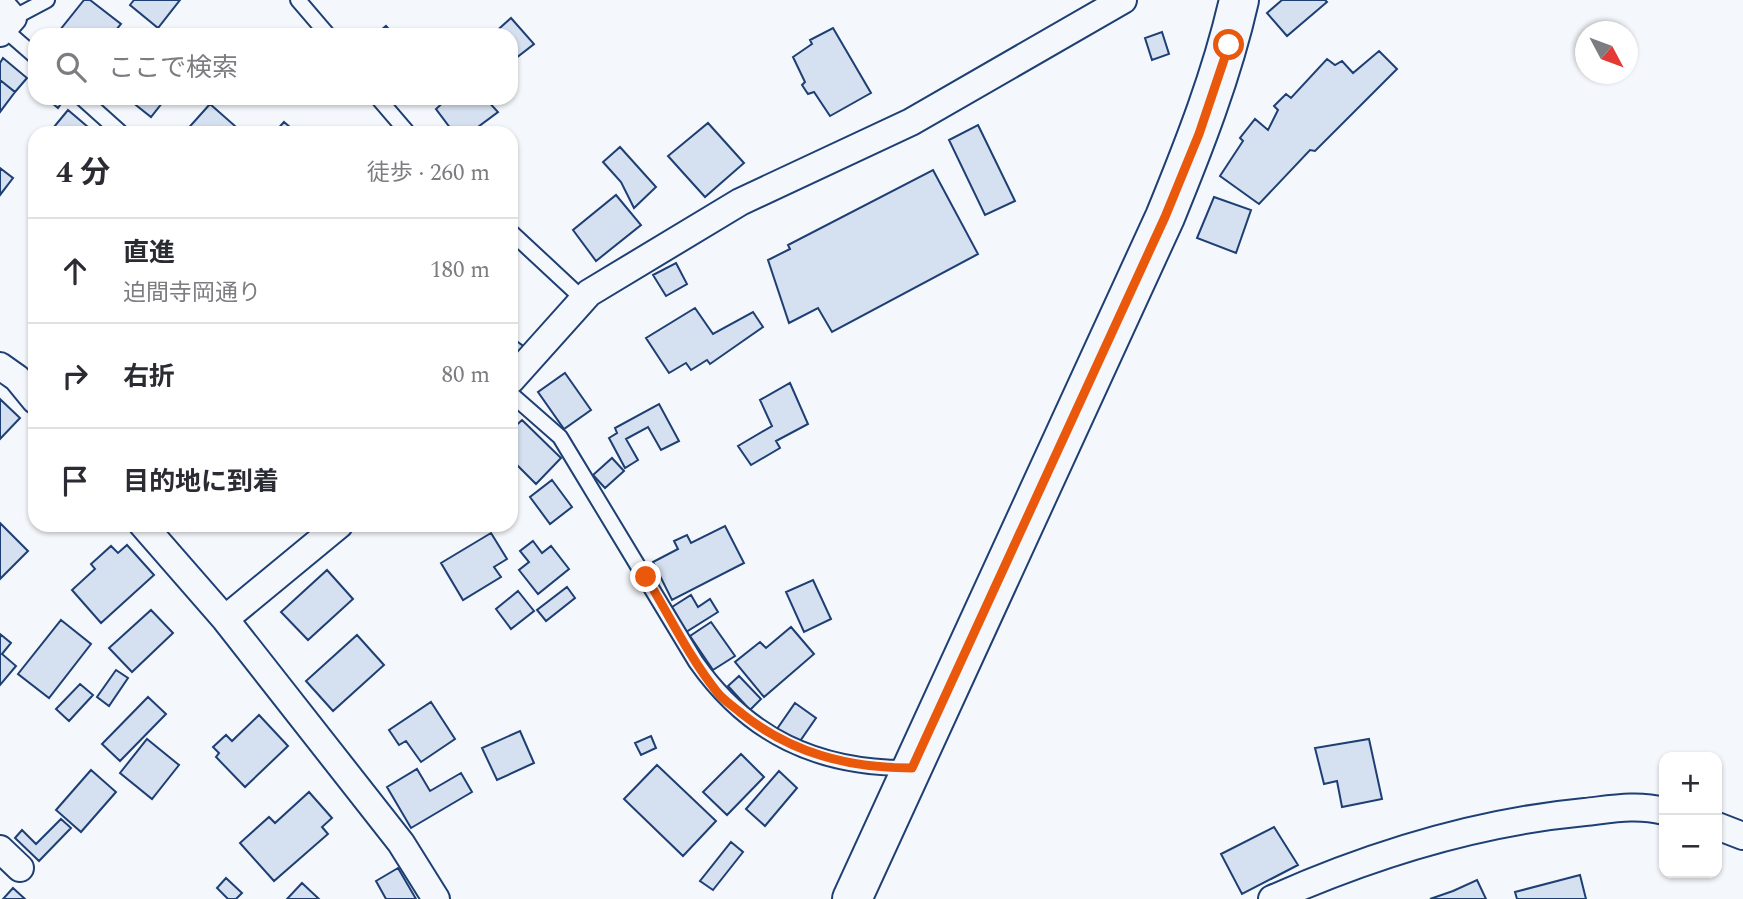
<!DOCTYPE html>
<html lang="ja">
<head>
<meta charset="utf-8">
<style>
  :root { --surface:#fff; --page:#f2f2f3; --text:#2b2b33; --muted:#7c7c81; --line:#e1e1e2 }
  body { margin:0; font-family:Spectral,"Noto Sans JP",serif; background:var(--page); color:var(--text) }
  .controls { position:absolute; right:21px; bottom:21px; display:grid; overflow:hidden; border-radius:14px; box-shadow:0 2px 5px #0004 }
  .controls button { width:63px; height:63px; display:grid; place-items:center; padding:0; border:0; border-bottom:2px solid var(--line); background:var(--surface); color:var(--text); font:35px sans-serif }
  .compass { position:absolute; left:1575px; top:21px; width:63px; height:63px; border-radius:50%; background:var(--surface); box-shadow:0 2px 5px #0004; rotate:131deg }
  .stop { position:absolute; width:21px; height:21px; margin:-16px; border:5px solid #ea580c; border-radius:50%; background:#fff }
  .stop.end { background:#ea580c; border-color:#fff; box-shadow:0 2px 7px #0008 }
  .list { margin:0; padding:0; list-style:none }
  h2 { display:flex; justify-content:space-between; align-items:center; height:91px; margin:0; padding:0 28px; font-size:30px }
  h2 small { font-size:23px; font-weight:400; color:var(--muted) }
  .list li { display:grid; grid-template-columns:46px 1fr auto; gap:21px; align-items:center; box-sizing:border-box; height:105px; padding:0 28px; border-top:2px solid var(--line) }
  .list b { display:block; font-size:26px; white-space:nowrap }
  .list p { margin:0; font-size:23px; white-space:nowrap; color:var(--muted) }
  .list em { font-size:23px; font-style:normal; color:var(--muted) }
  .icon { flex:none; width:38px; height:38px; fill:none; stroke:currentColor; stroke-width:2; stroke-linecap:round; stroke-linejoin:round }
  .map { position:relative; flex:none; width:1743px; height:899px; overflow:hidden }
  .search { position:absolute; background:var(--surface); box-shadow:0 2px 5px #0004; left:28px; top:28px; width:490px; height:77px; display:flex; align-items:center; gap:18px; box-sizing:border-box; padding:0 24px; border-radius:21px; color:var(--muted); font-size:26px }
  .panel { position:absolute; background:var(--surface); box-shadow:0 2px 5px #0004; left:28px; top:126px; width:490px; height:406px; border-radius:21px }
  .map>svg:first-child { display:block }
  .building { fill:#d5e0f0; stroke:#1d3f73; stroke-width:2 }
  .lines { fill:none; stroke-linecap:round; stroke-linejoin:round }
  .lane-casing { stroke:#1d3f73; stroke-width:18 }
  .street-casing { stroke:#1d3f73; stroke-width:30 }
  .secondary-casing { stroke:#1d3f73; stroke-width:42 }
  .lane { stroke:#f4f7fb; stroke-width:14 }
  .street { stroke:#f4f7fb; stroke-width:26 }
  .secondary { stroke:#f4f7fb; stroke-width:38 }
  .route { stroke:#ea580c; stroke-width:9 }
</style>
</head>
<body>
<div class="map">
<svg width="1743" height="899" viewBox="0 0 1743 899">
  <rect width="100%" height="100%" fill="#f4f7fb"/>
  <path class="building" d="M84,0H90L121,24L112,35H56Z
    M134,0H180L158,28L130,5Z
    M1282,0H1325L1327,2L1287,36L1267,13Z
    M511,18L534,44L511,62V35H492Z
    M386,26L394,35H375Z
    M833,28L871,93L830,116L814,92L808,94L802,85L805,82L793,57L812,44L810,40Z
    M1162,32L1169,54L1152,60L1145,38Z
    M1379,51L1397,69L1315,151L1310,150L1259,204L1220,176L1243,141L1240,138L1255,119L1268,130L1278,110L1274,106L1286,94L1291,98L1327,59L1335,65L1342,61L1353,73Z
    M3,58L27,78L15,92L0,80V63Z
    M0,80L15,92L0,112Z
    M46,98H65L58,108Z
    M127,98H166L151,117Z
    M448,98H485L498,112L478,127L483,133H454L436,109Z
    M210,104L235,126L229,133H184Z
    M68,110L95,133H49Z
    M284,122L297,133H274Z
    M708,123L744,163L705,197L668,156Z
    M978,125L1015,201L985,215L949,140Z
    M620,147L656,187L634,208L621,182L603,162Z
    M0,168L13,178L0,195Z
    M933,170L978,254L832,332L818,308L789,323L768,260L790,249L788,245Z
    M616,195L641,225L596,261L573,230Z
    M1214,197L1251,210L1236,253L1197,238Z
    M676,263L687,284L666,296L653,275Z
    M695,308L713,334L753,312L763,327L710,364L707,360L691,370L686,363L669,373L646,338Z
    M511,337L526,348L511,365Z
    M565,373L591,410L564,429L538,392Z
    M790,383L808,424L776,441L780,448L751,465L738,446L772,426L760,400Z
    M0,399L20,418L0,439Z
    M659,404L679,441L661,450L648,427L626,439L638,460L625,468L609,438L617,433L615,428Z
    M522,420L561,458L536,484L511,459V430Z
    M612,458L624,471L605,488L593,475Z
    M552,480L572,507L550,524L530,497Z
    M0,523L28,551L0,579Z
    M725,526L744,563L672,600L653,562L678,549L674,541L687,535L691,543Z
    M491,533L507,559L494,567L501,577L463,600L441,563Z
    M533,541L542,553L551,546L569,569L538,594L519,570L529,562L520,551Z
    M127,545L154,575L101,623L72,590L95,569L91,564L111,546L118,553Z
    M327,570L353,599L308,640L281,612Z
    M813,580L831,619L804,632L786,592Z
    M567,587L575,598L546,621L537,610Z
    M518,591L534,611L511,629L496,609Z
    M691,595L698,607L710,599L718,612L686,632L672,607Z
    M151,610L173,633L132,672L109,648Z
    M61,620L91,644L49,698L18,674Z
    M711,622L735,656L713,670L690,636Z
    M791,627L814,654L764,697L735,662L760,642L766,648Z
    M0,634L11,643L2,654L16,666L0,685Z
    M357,635L384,665L333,711L306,681Z
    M116,670L128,678L109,706L97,697Z
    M739,676L761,699L750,710L728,686Z
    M80,684L93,695L69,721L56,709Z
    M148,697L166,714L120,761L102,744Z
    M431,702L455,739L421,762L406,741L399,745L389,730Z
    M795,703L816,718L798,744L777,729Z
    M259,715L288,746L245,787L216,757L219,753L213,747L226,735L232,741Z
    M520,731L534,763L497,780L482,748Z
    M651,736L656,748L641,755L635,743Z
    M147,739L179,765L152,799L120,773Z
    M1369,739L1382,799L1342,807L1337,781L1324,784L1315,748Z
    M741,754L764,777L727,815L703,792Z
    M657,765L716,821L683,856L624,799Z
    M417,769L430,791L461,773L472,792L411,828L387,787Z
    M91,770L116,792L81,832L56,810Z
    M779,771L797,788L765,826L746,809Z
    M309,792L332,818L322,827L328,834L274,881L240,843L269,817L275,823Z
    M61,819L71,828L39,861L15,838L22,830L36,844Z
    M1274,827L1298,865L1242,894L1221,854Z
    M731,842L743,852L713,890L700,881Z
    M398,868L416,899H386L376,881Z
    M1580,875L1586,899H1517L1515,892Z
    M226,878L242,893L236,899H228L217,888Z
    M1477,880L1486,899H1430L1453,891Z
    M302,883L319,899H287Z
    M13,888L25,899H3Z"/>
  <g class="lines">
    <g class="lane-casing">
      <path id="lane" d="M298,0L328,35
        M13,18L47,0
        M4,29L35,56
        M82,98L121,133
        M378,98L408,133
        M511,232L584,300
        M511,394L560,437L696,662C748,736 817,768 907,768"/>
    </g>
    <g class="street-casing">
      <path id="street" d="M0,3L13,18L0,33
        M0,366L17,378L35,400
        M511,380L589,293L740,202L911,122L1123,0
        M143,525L225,619
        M339,525L225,619L401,843L436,899
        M1717,826L1743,836
        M0,849L20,868
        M1272,899C1371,855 1478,822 1585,812C1612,809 1637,804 1664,811"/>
    </g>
    <g class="secondary-casing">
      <path id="secondary" d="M852,899L1165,217C1194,146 1222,75 1239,0"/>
    </g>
    <use href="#lane" class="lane"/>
    <use href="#street" class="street"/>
    <use href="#secondary" class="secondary"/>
  </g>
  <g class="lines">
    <path class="route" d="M646,577C669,615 689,657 717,692C723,700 733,706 741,713C791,753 848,768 912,768L1165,217L1199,134L1229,45"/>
  </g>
</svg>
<div class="controls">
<button>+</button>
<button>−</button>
</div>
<svg class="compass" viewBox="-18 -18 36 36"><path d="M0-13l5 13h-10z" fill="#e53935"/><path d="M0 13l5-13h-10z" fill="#7c7c81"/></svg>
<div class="stop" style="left:1229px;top:45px"></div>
<div class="stop end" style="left:646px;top:577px"></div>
<div class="search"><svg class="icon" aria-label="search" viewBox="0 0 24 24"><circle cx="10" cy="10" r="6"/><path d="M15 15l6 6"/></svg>ここで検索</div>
<section class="panel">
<h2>4 分<small>徒歩 · 260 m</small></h2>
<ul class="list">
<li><svg class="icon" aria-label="ahead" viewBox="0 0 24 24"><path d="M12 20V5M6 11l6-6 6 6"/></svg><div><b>直進</b><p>迫間寺岡通り</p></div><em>180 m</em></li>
<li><svg class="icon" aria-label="right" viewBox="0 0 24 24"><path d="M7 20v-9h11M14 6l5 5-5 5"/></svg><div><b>右折</b></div><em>80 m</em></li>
<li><svg class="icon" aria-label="arrive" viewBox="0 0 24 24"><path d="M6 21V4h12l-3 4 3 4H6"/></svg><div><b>目的地に到着</b></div></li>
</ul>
</section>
</div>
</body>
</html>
